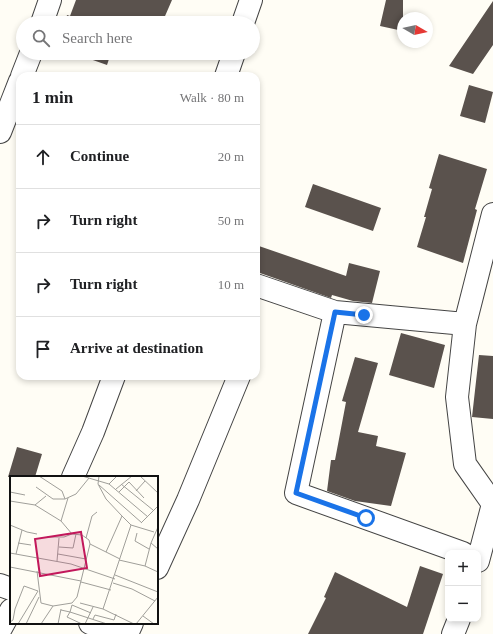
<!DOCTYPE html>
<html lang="en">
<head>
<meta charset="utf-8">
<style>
  :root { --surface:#fff; --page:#f6f6f6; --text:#202124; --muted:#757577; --line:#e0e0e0 }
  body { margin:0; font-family:Georgia,serif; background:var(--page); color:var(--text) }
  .controls { position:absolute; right:12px; bottom:12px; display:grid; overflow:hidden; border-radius:8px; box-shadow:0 2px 6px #0003 }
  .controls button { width:36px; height:36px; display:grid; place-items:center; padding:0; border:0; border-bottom:1px solid var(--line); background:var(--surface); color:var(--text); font:20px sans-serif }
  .compass { position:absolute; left:397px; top:12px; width:36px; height:36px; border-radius:50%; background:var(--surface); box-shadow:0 2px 6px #0003; rotate:99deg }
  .stop { position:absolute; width:12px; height:12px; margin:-9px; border:3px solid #1a73e8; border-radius:50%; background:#fff }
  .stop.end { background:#1a73e8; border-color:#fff; box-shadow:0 1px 4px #0008 }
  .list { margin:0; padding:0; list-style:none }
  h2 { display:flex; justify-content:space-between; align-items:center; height:52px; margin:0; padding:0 16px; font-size:17px }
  h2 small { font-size:13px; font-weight:400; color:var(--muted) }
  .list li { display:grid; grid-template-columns:26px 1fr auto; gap:12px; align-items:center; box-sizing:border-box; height:64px; padding:0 16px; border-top:1px solid var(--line) }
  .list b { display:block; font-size:15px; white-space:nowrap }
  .list em { font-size:13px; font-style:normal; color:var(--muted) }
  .icon { flex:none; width:22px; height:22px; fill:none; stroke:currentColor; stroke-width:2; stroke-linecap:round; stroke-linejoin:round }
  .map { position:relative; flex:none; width:493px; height:634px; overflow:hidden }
  .search { position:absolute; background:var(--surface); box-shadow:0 2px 6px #0003; left:16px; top:16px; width:244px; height:44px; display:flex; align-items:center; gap:10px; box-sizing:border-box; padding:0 14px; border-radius:22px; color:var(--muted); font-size:15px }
  .panel { position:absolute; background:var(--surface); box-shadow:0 2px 6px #0003; left:16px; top:72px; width:244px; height:308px; border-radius:12px }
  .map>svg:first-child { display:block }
  .building { fill:#5a524d }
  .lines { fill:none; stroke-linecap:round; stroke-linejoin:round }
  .minor-casing { stroke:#444; stroke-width:24 }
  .minor { stroke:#fff; stroke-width:22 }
  .route { stroke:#1a73e8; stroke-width:5 }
  .inset-road { fill:none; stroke:#a09f9a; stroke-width:1 }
  .view { fill:#c2185b; fill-opacity:0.15; stroke:#c2185b; stroke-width:2 }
  .inset-edge { fill:none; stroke:#111; stroke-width:2 }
</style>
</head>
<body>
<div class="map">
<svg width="493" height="634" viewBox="0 0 493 634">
  <rect width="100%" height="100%" fill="#fffdf5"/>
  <path class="building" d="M76,0H172L162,23H65L67,15L70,16Z
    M386,0H403V31L380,26Z
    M493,1V45L473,74L449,66Z
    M73,53H111L107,65Z
    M469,85L493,92L485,123L460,116Z
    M439,154L487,169L475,209L477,210L463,263L417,247L426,217H424L432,189L429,188Z
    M313,184L381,208L373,231L305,207Z
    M256,245L346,276L349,263L380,271L372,303L353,301L332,295L331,298L260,273H256Z
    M401,333L445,345L434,388L389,375Z
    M479,355L493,356V419L472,417Z
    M355,357L378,363L358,432L378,436L376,446L406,453L391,506L355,501L327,491L331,460H335L346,402L342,401Z
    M17,447L42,454L35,477H8Z
    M420,566L443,574L423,634H308L326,598L324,597L335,572L407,607Z"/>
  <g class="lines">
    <g class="minor-casing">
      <path id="minor" d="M42,23L50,0
        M243,23L251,0
        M22,76L31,53
        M226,76L234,53
        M0,132L20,81
        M256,285L335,312L465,324
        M335,312L296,493L463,553
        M73,477L93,432L114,376
        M493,504L465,464L457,397L465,324L493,214
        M478,561L493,504
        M157,568L188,500L239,376
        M0,585L11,589
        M90,623L116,634
        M0,630L11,610
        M127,634L132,623
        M453,634L459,619"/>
    </g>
    <use href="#minor" class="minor"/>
  </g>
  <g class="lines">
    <path class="route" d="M364,315L335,312L296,493L366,518"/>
  </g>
  <g transform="translate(10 476)">
    <rect width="148" height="148" fill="#fffdf5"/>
    <path class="inset-road" d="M29,0L52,15L55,23M72,0L99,8L107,0M89,0L88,8L96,23L112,40L121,49L144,56M130,0L148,17M99,8L138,41M111,8L143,34M89,9L132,47M26,11L43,23H55L66,18L79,2M106,13L122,0M126,15L135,5M0,16L15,19M109,16L119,6L134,22M0,25L25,29L51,45L62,58L72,59L79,64L80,68L110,83M25,29L36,20M51,45L58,22M131,47L148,30M0,49L17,56L27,58M121,49L93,133L124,148M148,51L141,67L148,73M127,57L125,65L139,73M37,61H54L62,58M76,62L82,40L87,36M8,67L21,69M49,71L63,72L66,58M96,76L112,40M0,77L61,88L105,103M6,78L12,54M48,78L76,83M109,84L135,90L141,67M47,85L49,62M135,90L148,96M0,91L71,105M27,95L31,127L43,130M105,99L148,116M71,106L101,114M103,107L122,113L145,125M70,127L93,133M51,134L60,136L57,141L72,148M81,137L62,129L60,136L97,148M133,140L144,148M83,143L85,139L104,144L106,138M0,146L3,144L5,133L14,110L28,115M8,148L28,115M16,148L29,121M31,148L43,130L62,127L67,121L80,68M48,148L51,133M75,148L83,131M126,148L148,121"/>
    <path class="view" d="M71,56L77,92L30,100L25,63Z"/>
    <rect width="148" height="148" class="inset-edge"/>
  </g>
</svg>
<div class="controls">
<button>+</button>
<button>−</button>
</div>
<svg class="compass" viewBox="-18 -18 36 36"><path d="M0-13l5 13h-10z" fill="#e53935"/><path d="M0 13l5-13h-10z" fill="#757577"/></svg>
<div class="stop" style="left:366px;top:518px"></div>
<div class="stop end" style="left:364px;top:315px"></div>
<div class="search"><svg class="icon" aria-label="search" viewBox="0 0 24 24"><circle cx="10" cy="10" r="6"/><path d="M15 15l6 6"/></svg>Search here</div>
<section class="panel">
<h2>1 min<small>Walk · 80 m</small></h2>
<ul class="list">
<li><svg class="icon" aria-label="ahead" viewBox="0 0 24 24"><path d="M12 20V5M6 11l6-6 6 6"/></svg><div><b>Continue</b></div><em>20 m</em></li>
<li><svg class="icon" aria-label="right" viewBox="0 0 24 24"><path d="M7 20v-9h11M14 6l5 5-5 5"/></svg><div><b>Turn right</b></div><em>50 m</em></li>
<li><svg class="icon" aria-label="right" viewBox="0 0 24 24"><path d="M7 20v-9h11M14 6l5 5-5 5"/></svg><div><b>Turn right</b></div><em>10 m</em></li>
<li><svg class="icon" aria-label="arrive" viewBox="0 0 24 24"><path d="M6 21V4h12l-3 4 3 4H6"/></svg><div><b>Arrive at destination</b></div></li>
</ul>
</section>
</div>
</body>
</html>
